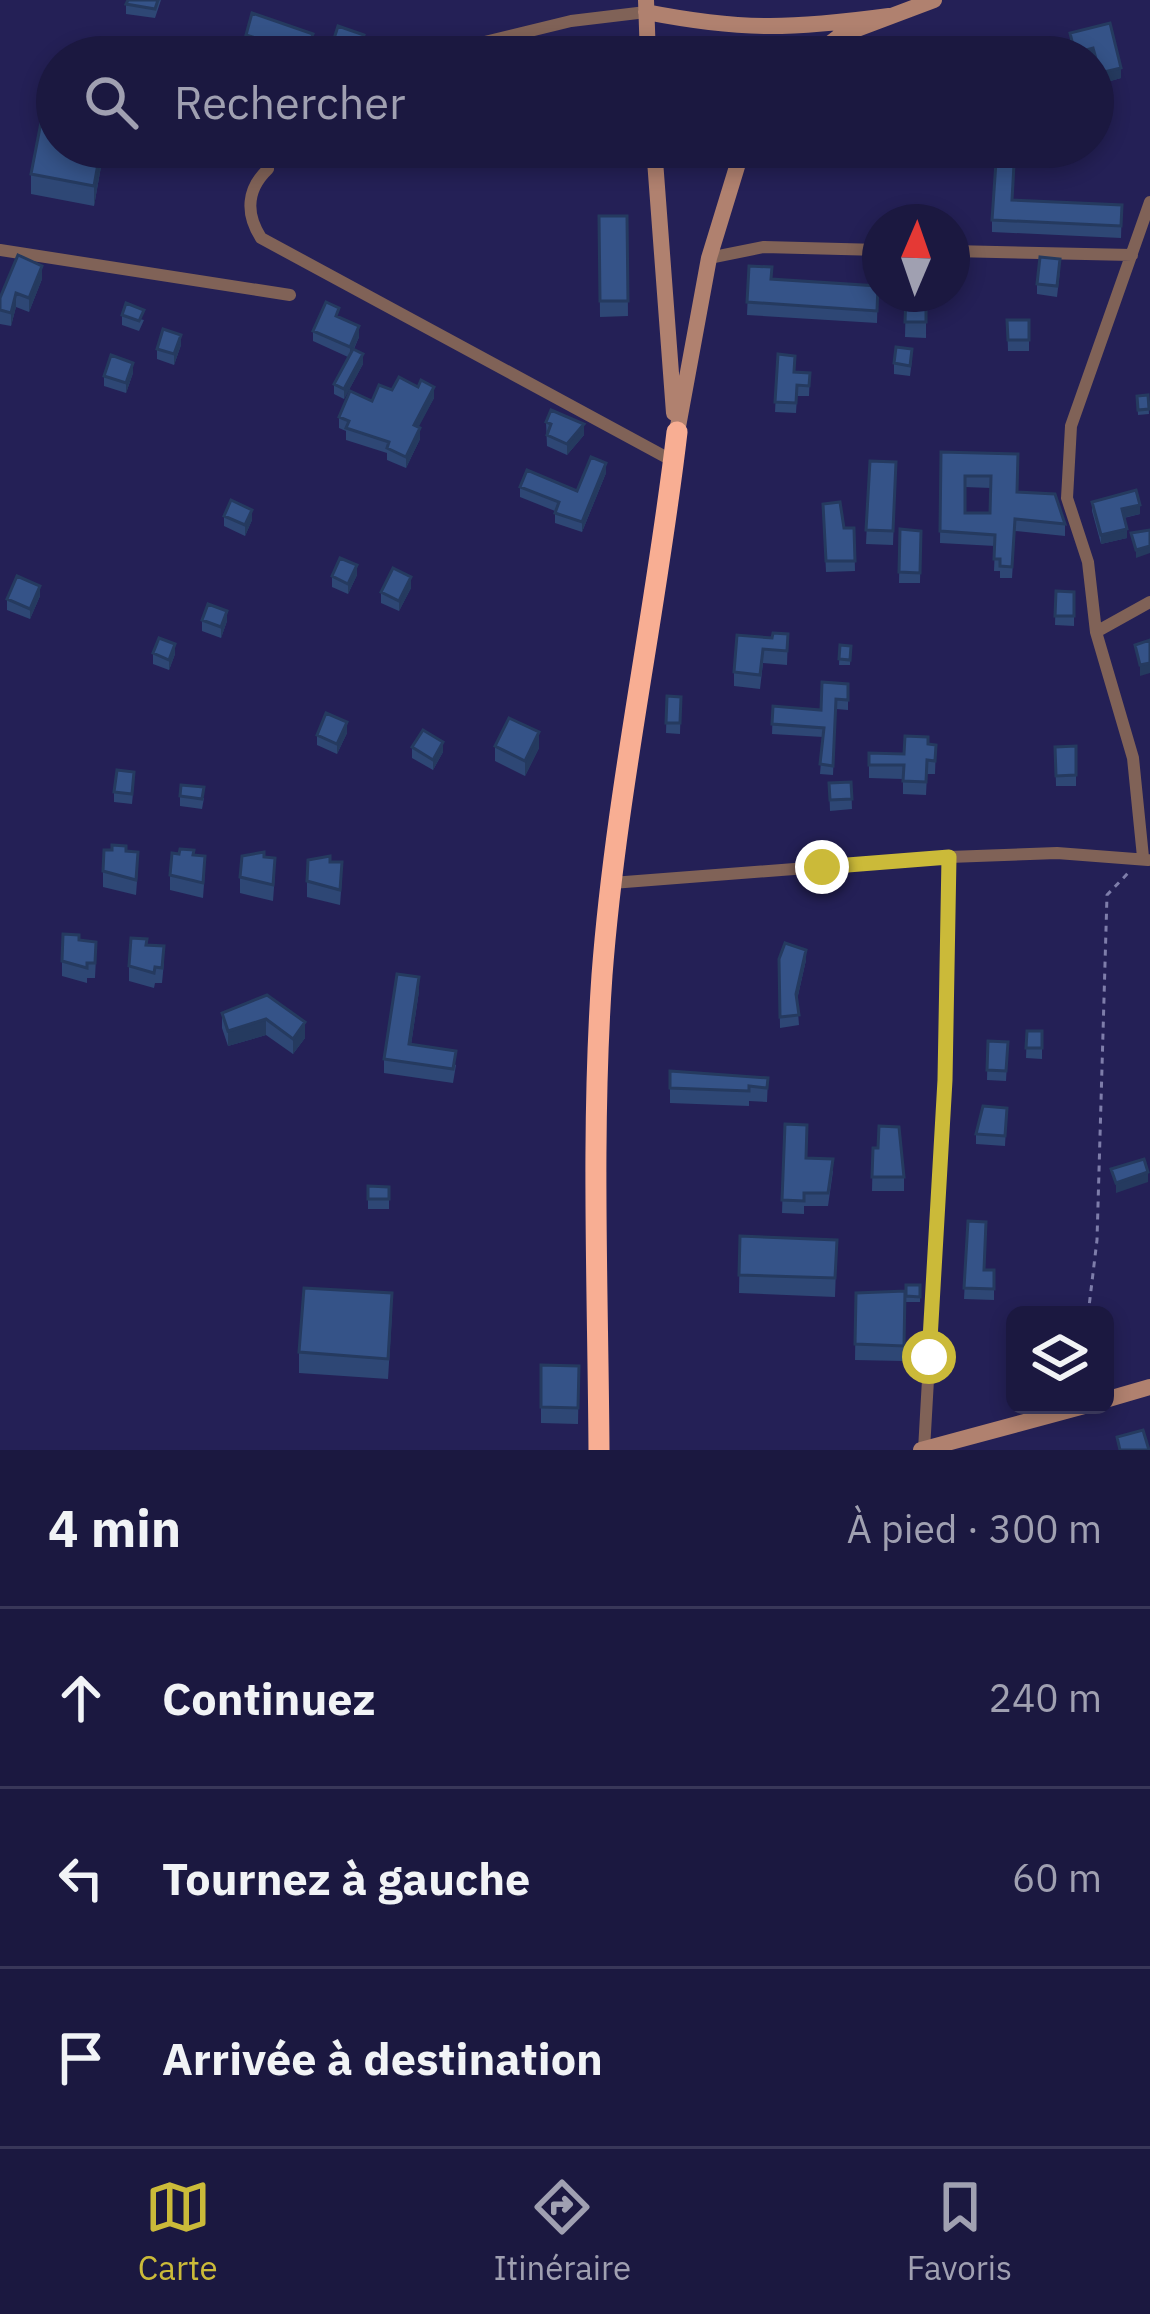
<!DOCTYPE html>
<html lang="fr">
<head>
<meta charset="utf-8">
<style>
  :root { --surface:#1b1840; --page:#28254b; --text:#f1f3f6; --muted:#a0a0b1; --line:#393759; --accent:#cbba39 }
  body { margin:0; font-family:"IBM Plex Sans",sans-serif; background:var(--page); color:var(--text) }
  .controls { position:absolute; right:36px; bottom:36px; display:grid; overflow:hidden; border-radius:18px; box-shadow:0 6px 18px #0003 }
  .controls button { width:108px; height:108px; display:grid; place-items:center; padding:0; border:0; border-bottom:3px solid var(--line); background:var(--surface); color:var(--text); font:60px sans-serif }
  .compass { position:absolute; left:862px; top:204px; width:108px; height:108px; border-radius:50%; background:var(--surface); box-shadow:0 6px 18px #0003; rotate:2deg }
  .stop { position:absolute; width:36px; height:36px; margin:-27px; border:9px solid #cbba39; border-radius:50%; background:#fff }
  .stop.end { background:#cbba39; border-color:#fff; box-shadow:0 3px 12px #0008 }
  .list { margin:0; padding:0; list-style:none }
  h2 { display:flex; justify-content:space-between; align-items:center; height:156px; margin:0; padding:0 48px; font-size:51px }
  h2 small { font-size:39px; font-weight:400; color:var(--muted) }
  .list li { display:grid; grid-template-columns:78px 1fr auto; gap:36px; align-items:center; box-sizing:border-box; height:180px; padding:0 48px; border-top:3px solid var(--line) }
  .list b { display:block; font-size:45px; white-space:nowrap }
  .list em { font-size:39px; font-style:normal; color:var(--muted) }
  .icon { flex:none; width:66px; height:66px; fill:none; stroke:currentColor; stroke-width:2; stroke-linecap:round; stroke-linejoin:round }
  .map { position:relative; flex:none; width:1150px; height:1450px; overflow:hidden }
  .search { position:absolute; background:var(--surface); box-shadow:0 6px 18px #0003; left:36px; right:36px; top:36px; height:132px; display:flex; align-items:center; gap:30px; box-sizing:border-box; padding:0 42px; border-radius:66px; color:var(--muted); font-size:45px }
  .sheet { height:696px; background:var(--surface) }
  nav { display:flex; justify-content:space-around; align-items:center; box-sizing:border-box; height:168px; border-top:3px solid var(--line); background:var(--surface); font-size:33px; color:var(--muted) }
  nav a { display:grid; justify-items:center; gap:6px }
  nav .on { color:var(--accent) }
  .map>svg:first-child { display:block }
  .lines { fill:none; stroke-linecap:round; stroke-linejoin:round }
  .path { stroke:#7e7daa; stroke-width:3; stroke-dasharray:6 6; stroke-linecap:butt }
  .street { stroke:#806257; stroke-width:12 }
  .secondary { stroke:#b0816f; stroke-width:16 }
  .highway { stroke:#f8ae93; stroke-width:21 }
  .wall { fill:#2e4775; fill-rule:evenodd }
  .shaded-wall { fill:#253a5f }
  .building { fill:#355388; stroke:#253a5f; stroke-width:3; fill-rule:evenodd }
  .route { stroke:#cbba39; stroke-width:15 }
</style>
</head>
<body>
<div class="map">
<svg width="1150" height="1450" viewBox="0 0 1150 1450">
  <rect width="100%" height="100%" fill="#242056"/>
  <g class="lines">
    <path class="path" d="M172,162L213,147
      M1088,1315L1097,1240L1107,895L1130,871"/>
    <path class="street" d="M423,57L571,21L646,12
      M263,147L268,169C247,189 245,213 261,238L673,461
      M0,250L290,295
      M952,251L1132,255
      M709,258L764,247L880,250
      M1096,632L1150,602
      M1143,857L1133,758L1096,632L1088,562L1067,498L1071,426L1150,202
      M612,883L949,857L1057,853L1148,860
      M924,1450L945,1080L949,857"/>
    <path class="secondary" d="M646,0L648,57
      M646,12C743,31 792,29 889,16
      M812,57L841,35L934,0
      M654,147L674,413
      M677,432L709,258L743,147
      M1105,1400L1150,1387
      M921,1450L1088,1405"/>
    <path class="highway" d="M599,1450C598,1292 591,1133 602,975C616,792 656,613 677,432"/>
  </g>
  <path class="wall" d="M161,0L155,18L126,14V4Z
    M1110,23L1121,78L1100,84L1093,57H1073L1070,43V33Z
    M246,35L313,47L309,57H276L246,48Z
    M332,45H364L360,57L332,55Z
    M54,132L102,147V161L94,206L31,194V174Z
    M1013,200L1122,205L1121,238L992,232V220Z
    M599,216H627L628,316L600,317Z
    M749,266L771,279L878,286L877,323L747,315Z
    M1060,270L1057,297L1037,294V284Z
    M42,279L29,312L16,307L11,326L0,324V298Z
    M906,294H926V338L905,337Z
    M122,315L144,320L139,331L122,325Z
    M339,317L359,337L354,349L363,364L344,399L334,394V384L348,357L313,341V331Z
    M1007,320H1029V351H1008Z
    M181,345L174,365L157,359V349Z
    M778,354L794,372L810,373L809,396H797L796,413L775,412Z
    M912,359L910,376L894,374V363Z
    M133,373L126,393L104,386V376Z
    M392,390L434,398L418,427L420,439L406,468L387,460V453L346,440V431L339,428V417Z
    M1148,395L1149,414L1138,415L1137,396Z
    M546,422L584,435L567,455L547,446Z
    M941,452L1018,454L1017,492L1065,524V536L1015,531L1012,578H1000V571H994L995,546L940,543ZM965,487L991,488L990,513H965Z
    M870,461L896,462L893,545L866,544Z
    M606,473L582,532L555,523V511L520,497V487L577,491Z
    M1092,502L1140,514L1124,518L1127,538L1101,544L1092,511Z
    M823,504L844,528H854L855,571L826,572Z
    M224,516L252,520L245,536L224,526Z
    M900,529L921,531L920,583H899Z
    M357,575L348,594L332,587V576Z
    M411,588L399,611L381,603V592Z
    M1056,591L1074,592V626L1055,625Z
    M40,596L30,619L7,610V599Z
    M202,620L227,621L221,638L202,631Z
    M788,634L787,665L763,663L760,689L734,686V672L772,638Z
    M840,645L851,646L850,665H839Z
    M153,653L175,654L169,670L153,664Z
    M848,684V710L836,709L833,775L820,774L823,737L772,734L773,706L821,710Z
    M667,696L681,697L680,734L666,733Z
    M347,733L337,754L317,745V735Z
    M928,744L936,745L935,774H927L926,795L903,794V779L869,778V753L904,754Z
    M495,746L539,748L525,776L495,761Z
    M412,747L443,752L433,770L412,758Z
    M1055,747L1076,775V786H1056Z
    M134,782L132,804L114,802V792Z
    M851,782L852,809L830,811L829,783Z
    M180,796L204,798L202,809L180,806Z
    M126,851L138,868L136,895L103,887V871Z
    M193,855L205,871L203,898L170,890V875Z
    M264,857L275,874L273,901L240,893V877Z
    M330,862L342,878L340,905L307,897V881Z
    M79,940L96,957L95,978H87V983L62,976V961Z
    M146,945L164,962L162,983H155L154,988L129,981V966Z
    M779,959L806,960L797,1000L799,1025L780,1028Z
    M419,991L411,1045L456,1065L453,1083L384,1073V1059Z
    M267,995L305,1038L293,1054L266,1035L228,1046L222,1028V1013Z
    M1027,1031H1042V1059L1026,1058Z
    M988,1041L1008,1042L1006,1081L987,1080Z
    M670,1071L768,1078L767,1102L749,1101V1106L670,1103Z
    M1007,1108L1005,1146L976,1144V1134Z
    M785,1124L806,1158L833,1171L828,1206H804V1214L782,1213Z
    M873,1148L904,1177V1191H872Z
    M368,1186L389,1187V1209H368Z
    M968,1221L985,1270H994V1300L964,1299Z
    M740,1236L837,1240L835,1297L739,1293Z
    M906,1285H920V1302H906Z
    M905,1291L904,1361L855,1360L856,1293Z
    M392,1314L388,1379L299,1373V1352Z
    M541,1365L579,1366L578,1424L541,1423Z"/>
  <path class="shaded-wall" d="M313,34V47L309,57H304Z
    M1093,48V58L1075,57V53Z
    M1121,68V78L1100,84V73Z
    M101,147L102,161L94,206V186Z
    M42,266V279L29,312V298Z
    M16,293V307L11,326V313Z
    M359,326V337L350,357V347Z
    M181,335V345L174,365V354Z
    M363,354V364L344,399V389Z
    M133,363V373L126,393V383Z
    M434,387V398L414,436V425Z
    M584,424V435L567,455V444Z
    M420,428V439L406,468V457Z
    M606,463V473L582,532V522Z
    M1140,505V514L1122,518V509Z
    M252,510V520L245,536V525Z
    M1127,529V538L1101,544V535Z
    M1150,546V553L1136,558V550Z
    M357,565V575L348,594V584Z
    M411,577V588L399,611V601Z
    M40,586V596L30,619V609Z
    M227,611V621L221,638V627Z
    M175,644V654L169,670V660Z
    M1150,663V673L1140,676V665Z
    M347,722V733L337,754V744Z
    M539,732V748L525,776V761Z
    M443,742V752L433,770V760Z
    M806,950V960L796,1004V994Z
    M419,977V991L409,1058V1044Z
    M266,1019V1035L228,1046V1031Z
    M305,1022V1038L293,1054V1039Z
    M1148,1172V1182L1116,1193V1183Z"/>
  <path class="building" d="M128,0H158L155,9L126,4Z
    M252,13L313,34L304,57H285L289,48L246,35Z
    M1110,23L1121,68L1100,73L1093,48L1075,53L1070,33Z
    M338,26L364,35L358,53L332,45Z
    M962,53V57H921V54Z
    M43,112L54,114L51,131L57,132V147H101L94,186L31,174Z
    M997,147H1015L1012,200L1122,205L1121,226L992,220Z
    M599,216H627L628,301H600Z
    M18,255L42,266L29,298L16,293L11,313L0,310V298Z
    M1040,257L1060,259L1057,286L1037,284Z
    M749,266L772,267L771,279L878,286L877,311L747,302Z
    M906,294H926V322H905Z
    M326,302L339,308L336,316L359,326L350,347L313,331Z
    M126,303L144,310L139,321L122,315Z
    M1007,320H1029V340H1008Z
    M163,329L181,335L174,354L157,349Z
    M896,347L912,349L910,366L894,363Z
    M353,349L363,354L344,389L334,384Z
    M778,354L795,356L794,372L810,373L809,386L797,385L796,403L775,402Z
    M111,355L133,363L126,383L104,376Z
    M399,377L418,387L421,380L434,387L414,425L420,428L406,457L387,448L389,442L346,428L349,421L339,417L350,391L372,401L379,385L392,390Z
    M1148,395L1149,409L1138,410L1137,396Z
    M551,410L584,424L567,444L547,435L551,424L546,422Z
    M941,452L1018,454L1017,492L1055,494L1065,524L1015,519L1012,567L1000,566V559H994L995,535L940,531ZM965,476H991L990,513H965Z
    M591,457L606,463L582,522L555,513L559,502L520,487L527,470L577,491Z
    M870,461L896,462L893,531L866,530Z
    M1136,490L1140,505L1122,509L1127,529L1101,535L1092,502Z
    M231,500L252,510L245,525L224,516Z
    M840,502L844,528H854L855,561H826L823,504Z
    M900,529L921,531L920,573L899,572Z
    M1150,530V546L1136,550L1131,533Z
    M340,558L357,565L348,584L332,576Z
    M393,568L411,577L399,601L381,592Z
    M17,576L40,586L30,609L7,599Z
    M1056,591L1074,592V616H1055Z
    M208,604L227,611L221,627L202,620Z
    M773,633L788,634L787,651L763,649L760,675L734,672L737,635L772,638Z
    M159,638L175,644L169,660L153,653Z
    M1150,640V663L1140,665L1135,645Z
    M840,645L851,646L850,660L839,659Z
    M822,682L848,684V700L836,699L833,766L820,764L824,728L772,724L773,706L821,710Z
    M667,696L681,697L680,723H666Z
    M326,713L347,722L337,744L317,735Z
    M509,718L539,732L525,761L495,746Z
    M423,730L443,742L433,760L412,747Z
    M905,736L928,737V744L936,745L935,761L927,760L926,782L903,781L904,765H869V753L904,754Z
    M1076,746V775L1056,776L1055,747Z
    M117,770L134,772L132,794L114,792Z
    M851,782L852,799L830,800L829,783Z
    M181,785L204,787L202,799L180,796Z
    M112,845L126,846V851L138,852L136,880L103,871L104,850H112Z
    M180,849L194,850L193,855L205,856L203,883L170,875L172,853L179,854Z
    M264,852V857L275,858L273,885L240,877L242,856Z
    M330,856V862H342L340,890L307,881L308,860Z
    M63,934L79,935V940L96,942L95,963H87V968L62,961Z
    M131,938L147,939L146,945L164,946L162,968L155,967L154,973L129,966Z
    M785,943L806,950L796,994L799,1015L780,1017L779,959Z
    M397,974L419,977L409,1044L456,1051L453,1069L384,1059Z
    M267,995L305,1022L293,1039L266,1019L228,1031L222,1013Z
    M1027,1031H1042V1048H1026Z
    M988,1041L1008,1042L1006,1071L987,1070Z
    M670,1071L768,1078L767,1088L749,1086V1091L670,1088Z
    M983,1106L1007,1108L1005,1136L976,1134Z
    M785,1124L807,1125L806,1158L833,1159L828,1193H804V1201L782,1200Z
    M879,1126L899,1127L904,1177H872L873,1148H878Z
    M1144,1159L1148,1172L1116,1183L1111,1169Z
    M368,1186L389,1187V1199H368Z
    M968,1221L986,1222L984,1270H994V1289L964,1288Z
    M740,1236L837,1240L835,1278L739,1275Z
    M906,1285H920V1297L906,1296Z
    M304,1288L392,1293L388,1359L299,1352Z
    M905,1291L904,1346L855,1344L856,1293Z
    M541,1365L579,1366L578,1408L541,1407Z
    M1143,1430L1149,1450H1120L1117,1437Z"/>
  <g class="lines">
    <path class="route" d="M822,867L949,857L945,1080L929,1357"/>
  </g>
</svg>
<div class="controls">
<button><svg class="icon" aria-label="layers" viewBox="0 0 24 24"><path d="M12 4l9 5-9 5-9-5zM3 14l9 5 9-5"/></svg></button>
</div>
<svg class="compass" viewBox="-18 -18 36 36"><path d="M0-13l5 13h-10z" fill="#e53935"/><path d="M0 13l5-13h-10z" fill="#a0a0b1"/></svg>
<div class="stop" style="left:929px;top:1357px"></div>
<div class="stop end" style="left:822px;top:867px"></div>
<div class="search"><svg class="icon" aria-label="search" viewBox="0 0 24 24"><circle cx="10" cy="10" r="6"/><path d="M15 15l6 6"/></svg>Rechercher</div>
</div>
<section class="sheet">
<h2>4 min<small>À pied · 300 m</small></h2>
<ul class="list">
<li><svg class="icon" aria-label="ahead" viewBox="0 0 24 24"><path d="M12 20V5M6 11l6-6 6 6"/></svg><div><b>Continuez</b></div><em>240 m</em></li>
<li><svg class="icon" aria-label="left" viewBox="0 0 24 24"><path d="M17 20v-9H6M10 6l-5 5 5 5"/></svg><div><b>Tournez à gauche</b></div><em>60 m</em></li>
<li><svg class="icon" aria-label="arrive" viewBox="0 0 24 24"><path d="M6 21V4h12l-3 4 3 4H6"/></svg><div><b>Arrivée à destination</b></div></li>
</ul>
</section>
<nav>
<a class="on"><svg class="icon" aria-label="map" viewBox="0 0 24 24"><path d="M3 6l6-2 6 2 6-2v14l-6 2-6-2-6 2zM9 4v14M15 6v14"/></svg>Carte</a>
<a><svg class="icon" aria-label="directions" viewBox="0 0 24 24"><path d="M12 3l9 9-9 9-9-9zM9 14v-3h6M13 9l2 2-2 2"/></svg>Itinéraire</a>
<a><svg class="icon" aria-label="saved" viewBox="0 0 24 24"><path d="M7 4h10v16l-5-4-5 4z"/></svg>Favoris</a>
</nav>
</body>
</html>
